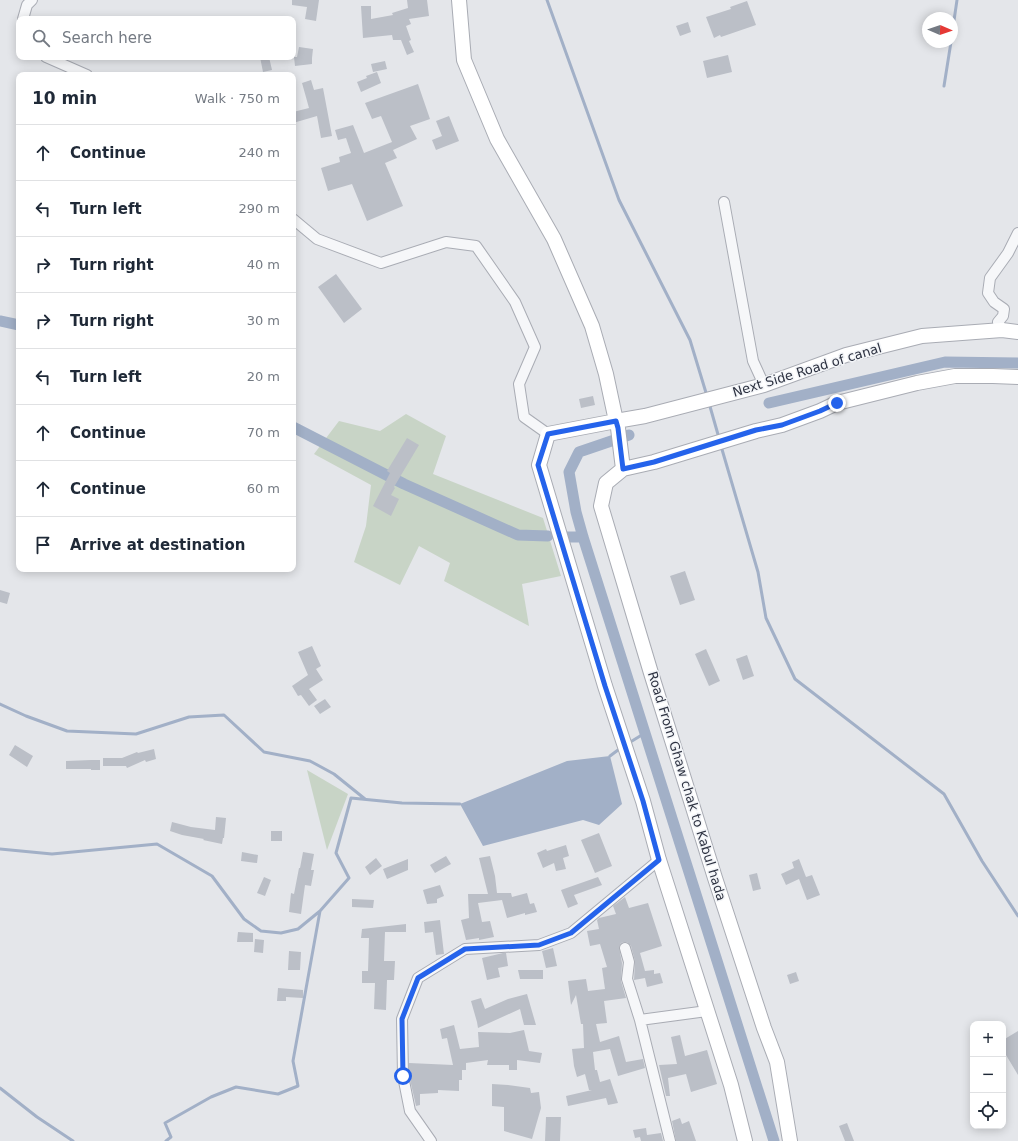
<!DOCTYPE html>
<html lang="en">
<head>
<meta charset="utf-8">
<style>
  :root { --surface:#fff; --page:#f2f2f3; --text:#1f2937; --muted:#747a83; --line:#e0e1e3 }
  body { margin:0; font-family:"DejaVu Sans",sans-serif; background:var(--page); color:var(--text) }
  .controls { position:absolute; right:12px; bottom:12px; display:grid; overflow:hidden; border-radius:8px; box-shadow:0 2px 10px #0003 }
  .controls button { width:36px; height:36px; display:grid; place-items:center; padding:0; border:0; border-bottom:1px solid var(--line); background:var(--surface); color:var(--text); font:20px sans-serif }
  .compass { position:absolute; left:922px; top:12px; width:36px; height:36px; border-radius:50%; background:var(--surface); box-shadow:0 2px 10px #0003; rotate:92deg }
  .stop { position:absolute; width:12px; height:12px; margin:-9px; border:3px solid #2563eb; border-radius:50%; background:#fff }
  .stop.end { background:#2563eb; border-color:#fff; box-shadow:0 1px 4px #0008 }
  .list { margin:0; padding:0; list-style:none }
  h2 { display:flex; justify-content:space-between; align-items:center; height:52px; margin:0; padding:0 16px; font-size:17px }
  h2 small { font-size:13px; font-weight:400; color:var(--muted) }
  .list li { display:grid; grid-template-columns:26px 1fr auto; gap:12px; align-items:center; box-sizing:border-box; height:56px; padding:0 16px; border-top:1px solid var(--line) }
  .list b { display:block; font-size:15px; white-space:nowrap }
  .list em { font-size:13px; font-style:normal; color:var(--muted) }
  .icon { flex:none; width:22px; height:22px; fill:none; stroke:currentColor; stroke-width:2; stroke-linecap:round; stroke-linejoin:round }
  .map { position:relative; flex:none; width:1018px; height:1141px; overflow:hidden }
  .search { position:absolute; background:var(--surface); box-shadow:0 2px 10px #0003; left:16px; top:16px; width:280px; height:44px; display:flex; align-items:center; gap:10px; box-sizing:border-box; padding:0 14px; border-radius:8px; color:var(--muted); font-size:15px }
  .panel { position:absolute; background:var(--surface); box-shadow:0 2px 10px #0003; left:16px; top:72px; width:280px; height:500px; border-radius:8px }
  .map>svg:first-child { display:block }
  .green { fill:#c8d4c6 }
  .water { fill:#a2b0c7 }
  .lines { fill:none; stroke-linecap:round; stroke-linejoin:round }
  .stream { stroke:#a2b0c7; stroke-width:3 }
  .canal { stroke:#a2b0c7; stroke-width:11 }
  .building { fill:#bbbfc7 }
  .street-casing { stroke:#a9acb4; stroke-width:12 }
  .secondary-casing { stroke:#a9acb4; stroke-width:16 }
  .street { stroke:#f6f7f9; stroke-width:10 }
  .secondary { stroke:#fff; stroke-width:14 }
  .route { stroke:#2563eb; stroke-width:5 }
  .labels { text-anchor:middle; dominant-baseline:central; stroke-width:3; stroke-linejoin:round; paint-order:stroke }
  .street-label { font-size:13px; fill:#2d3241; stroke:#f3f5f8 }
</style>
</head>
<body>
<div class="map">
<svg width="1018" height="1141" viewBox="0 0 1018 1141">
  <rect width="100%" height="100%" fill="#e4e6ea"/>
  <path class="green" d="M406,414L446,436L433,474L543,518L561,576L522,584L529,626L444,581L450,563L419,546L400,585L354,562L366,526L371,485L314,454L339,421L380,431Z
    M307,770L348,794L327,850Z"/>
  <path class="water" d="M610,756L622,804L599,825L583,820L483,846L460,804L567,761Z"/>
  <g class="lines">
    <path class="stream" d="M547,0L619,200L690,340L707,396
      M952,34L957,0
      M944,86L951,42
      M709,403L719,438
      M721,446L758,572L766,618L795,679L944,794L982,861L1018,916
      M0,704L26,716L67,731L136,734L189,717L224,715L264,752L310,761L334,774L365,799
      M632,741L645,733
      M610,756L618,750
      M0,849L52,854L157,844L212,876L244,919L261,931L281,933L298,929L320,911
      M0,1088L37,1117L73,1141
      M166,1141L171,1137L165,1123L211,1097L236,1087L278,1094L298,1086L293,1061L320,911L349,878L336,853L351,798L402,803L460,804"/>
    <path class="canal" d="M0,321L19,325
      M769,403L945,362L1018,363
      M293,427L404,484L518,535L548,536
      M629,435L579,452L569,472L576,512L583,537L774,1141
      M565,537H583"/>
  </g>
  <path class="building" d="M292,0H319L316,21L305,19L307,7L292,5Z
    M407,0H427L429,16L409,19L411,24L406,26L411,40L409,41L414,52L407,55L401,40H393L392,35L363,38L361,6H371V19L393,15L392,13L408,8Z
    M747,1L756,25L721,37L720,35L714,38L706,17L731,9L730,7Z
    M688,22L691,32L680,36L676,26Z
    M299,47L313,49L312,58V64L295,66L294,57H297Z
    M728,55L732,72L707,78L703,61Z
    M260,57H269L272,70L263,72Z
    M385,61L387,69L373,72L371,64Z
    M377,72L381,83L361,92L357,82L367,78L366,76Z
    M311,80L314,90L323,88L332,136L321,138L317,116L293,123V112L309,108L302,83Z
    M418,84L430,119L410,126L417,139L393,150L397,158L385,163L403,206L367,221L352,184L328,191L321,168L340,162L339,157L351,153L346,138L338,140L335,130L353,125L364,153L392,142L381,116L372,119L365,103Z
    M449,116L459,141L436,150L432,140L442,136L436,121Z
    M336,274L362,309L344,323L318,287Z
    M593,396L595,405L581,408L579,399Z
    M407,438L419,445L394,487L395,488L391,495L399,499L391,516L373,506L390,473L387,471Z
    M685,571L695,600L680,605L670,576Z
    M0,590L10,593L7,604L0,602Z
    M312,646L321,666L316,669L323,680L309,689L317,700L309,706L301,695L298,696L292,686L308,675L298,652Z
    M706,649L720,681L709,686L695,654Z
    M747,655L754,676L743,680L736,659Z
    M325,699L331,707L320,714L314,706Z
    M15,745L33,756L27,767L9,755Z
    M154,749L156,759L146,762L145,760L127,768L126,766H103V758H122L137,752L138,753Z
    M91,760H100V770H91V769H66V761Z
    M216,817L226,818L224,838H223L222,844L203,840L204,839L182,835L170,831L172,822L191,827L215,830Z
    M271,831H282V841H271Z
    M599,833L612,866L595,873L581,840Z
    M566,845L569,856L563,858L566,869L556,871L554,863L543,868L537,853L546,849L547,851Z
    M242,852L258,855L257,863L241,861Z
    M303,852L314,854L311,870H314L311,886L305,885L301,914L289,912L291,893L294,894L299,868H300Z
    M446,856L451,864L435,873L430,865Z
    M490,856L495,876L497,893H511L512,897L527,893L530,904L534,903L537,912L525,915V913L507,918L502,900L478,903L482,922L490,921L494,937L479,940V938L466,940L461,920L469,918L468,894H488L479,858Z
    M376,858L382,866L370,875L365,867Z
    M408,859V870L387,879L383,869Z
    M799,859L806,877L812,875L820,895L807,900L799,879L786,885L781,874L794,868L792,862Z
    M757,873L761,889L753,891L749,875Z
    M264,877L271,880L265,896L257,893Z
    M598,877L602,885L574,895L578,904L568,908L561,890Z
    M440,885L444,896L437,899V903L427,904L423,890Z
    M625,897L629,908L648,903L662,946L640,953L645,971L654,970V974L660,973L663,983L647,987L645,978L634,980L635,961L631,946L627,942H624L621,943L619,947L622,963L621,981L626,998L604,1001L607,1023L596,1024L600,1042L619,1036L626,1062L643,1059L645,1068L618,1076L610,1049L593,1052L595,1070H597L600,1082L610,1079L618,1103L608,1105L606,1098L568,1106L566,1096L592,1090H589L585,1074L577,1077L574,1066L572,1049L584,1048L583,1024H581L576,995L571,1005L568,981L586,979L588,991L605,989L602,968L607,967L600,944L590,946L587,931L599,929L597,920L599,918L616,914L613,906Z
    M352,899L374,900L373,908L352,907Z
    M440,920L444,954L436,955L433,932L425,933L424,922Z
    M406,924V932H385L384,961H395L394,980H387L386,1010L374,1009L375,983H362V971H368L369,938H361L362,929Z
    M238,932L253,933V942H237Z
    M255,939L264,940L263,953L254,952Z
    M553,948L557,966L546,968L542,951Z
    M289,951L301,952L300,970H288Z
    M503,953H506L508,966L498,968L500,977L487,980L482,958Z
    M518,970H543V979H520Z
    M796,972L799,981L790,984L787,975Z
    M278,988L303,990V998L286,997V1001H277Z
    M527,994L536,1025H524L520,1009L478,1028L477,1022L471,1001L481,998L485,1009L508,999Z
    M454,1025L460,1049L479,1047L478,1032L510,1033L524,1030L529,1051L542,1053L540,1063L517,1060V1070H509V1065H487L488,1060L466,1063V1070H462V1080H459V1091L438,1090V1093L420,1094V1105L416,1106L409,1075V1063L453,1065L447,1038L442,1039L440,1029Z
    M1018,1031V1075L1003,1050V1040Z
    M680,1035L685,1056L707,1050L717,1084L691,1092L686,1074L668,1078L670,1096H666L659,1065L677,1064L671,1037Z
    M492,1084L508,1085L530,1088L531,1093L539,1092L541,1108L532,1139L504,1131V1107L492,1106Z
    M546,1117H561L560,1141H545Z
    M680,1118L682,1124L689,1121L696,1141H676L672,1121Z
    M847,1123L854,1141H845L839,1126Z
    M646,1128L647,1135L661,1133L663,1141H641L640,1137L635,1138L633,1130Z"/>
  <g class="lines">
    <g class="street-casing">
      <path id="street" d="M23,19L27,5L32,0
        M46,57L87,75
        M724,202L753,361L764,385
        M293,219L317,239L381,263L446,242L476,246L515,302L535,347L519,384L524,417L548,434
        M1002,330L998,322L1003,316L1004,309L994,302L988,293L990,278L1008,253L1018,233
        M625,948L629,962L627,979L640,1020L670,1141
        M640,1020L707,1011
        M431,1141L410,1111L403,1076L402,1019L418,978L465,949L539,945L571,933L659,860"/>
    </g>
    <g class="secondary-casing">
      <path id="secondary" d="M459,0L464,60L497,139L554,239L592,326L606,374L616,421L548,434L539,465L605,686L643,801L659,860L731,1085L745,1141
        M623,469L618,428L616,421L645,416L764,385L846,355L922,336L1002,330L1018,332
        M790,1141L777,1062L764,1028L715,878L651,673L601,506L606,483L623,469L654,462L756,431L782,425L820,411L837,403L917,383L955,376H993L1018,377"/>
    </g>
    <use href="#street" class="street"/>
    <use href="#secondary" class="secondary"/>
  </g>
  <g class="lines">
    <path class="route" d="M403,1076L402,1019L418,978L465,949L539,945L571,933L659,860L643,801L605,686L538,465L548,434L616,421L618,428L623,469L654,462L756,430L782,425L820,411L837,403"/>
  </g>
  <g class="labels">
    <g class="street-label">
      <text transform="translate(807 370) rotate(-17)">Next Side Road of canal</text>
      <text transform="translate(687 786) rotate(73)">Road From Ghaw chak to Kabul hada</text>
    </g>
  </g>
</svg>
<div class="controls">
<button>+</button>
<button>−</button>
<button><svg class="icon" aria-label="locate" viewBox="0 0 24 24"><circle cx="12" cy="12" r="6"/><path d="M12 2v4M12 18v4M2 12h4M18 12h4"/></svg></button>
</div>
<svg class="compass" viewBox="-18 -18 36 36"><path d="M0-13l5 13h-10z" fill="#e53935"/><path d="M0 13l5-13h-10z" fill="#747a83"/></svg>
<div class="stop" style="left:403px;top:1076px"></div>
<div class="stop end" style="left:837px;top:403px"></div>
<div class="search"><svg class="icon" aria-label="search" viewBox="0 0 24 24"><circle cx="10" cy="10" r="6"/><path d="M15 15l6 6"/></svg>Search here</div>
<section class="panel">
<h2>10 min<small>Walk · 750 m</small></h2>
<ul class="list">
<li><svg class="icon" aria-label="ahead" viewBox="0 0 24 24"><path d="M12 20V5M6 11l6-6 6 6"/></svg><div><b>Continue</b></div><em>240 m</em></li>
<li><svg class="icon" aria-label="left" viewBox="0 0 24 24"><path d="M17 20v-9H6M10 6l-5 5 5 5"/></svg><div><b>Turn left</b></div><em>290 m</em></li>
<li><svg class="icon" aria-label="right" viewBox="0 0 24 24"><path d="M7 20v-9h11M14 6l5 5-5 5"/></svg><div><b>Turn right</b></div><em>40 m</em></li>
<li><svg class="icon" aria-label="right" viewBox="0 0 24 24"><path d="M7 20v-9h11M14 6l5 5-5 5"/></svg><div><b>Turn right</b></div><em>30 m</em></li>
<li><svg class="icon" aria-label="left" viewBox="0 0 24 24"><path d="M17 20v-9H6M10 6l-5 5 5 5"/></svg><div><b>Turn left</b></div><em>20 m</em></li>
<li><svg class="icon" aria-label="ahead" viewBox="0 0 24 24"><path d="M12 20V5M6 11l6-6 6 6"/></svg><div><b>Continue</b></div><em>70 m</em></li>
<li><svg class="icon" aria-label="ahead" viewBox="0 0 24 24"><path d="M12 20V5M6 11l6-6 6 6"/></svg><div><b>Continue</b></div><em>60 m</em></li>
<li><svg class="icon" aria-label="arrive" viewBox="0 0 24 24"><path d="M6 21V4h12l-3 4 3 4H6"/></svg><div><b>Arrive at destination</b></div></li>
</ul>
</section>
</div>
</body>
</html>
